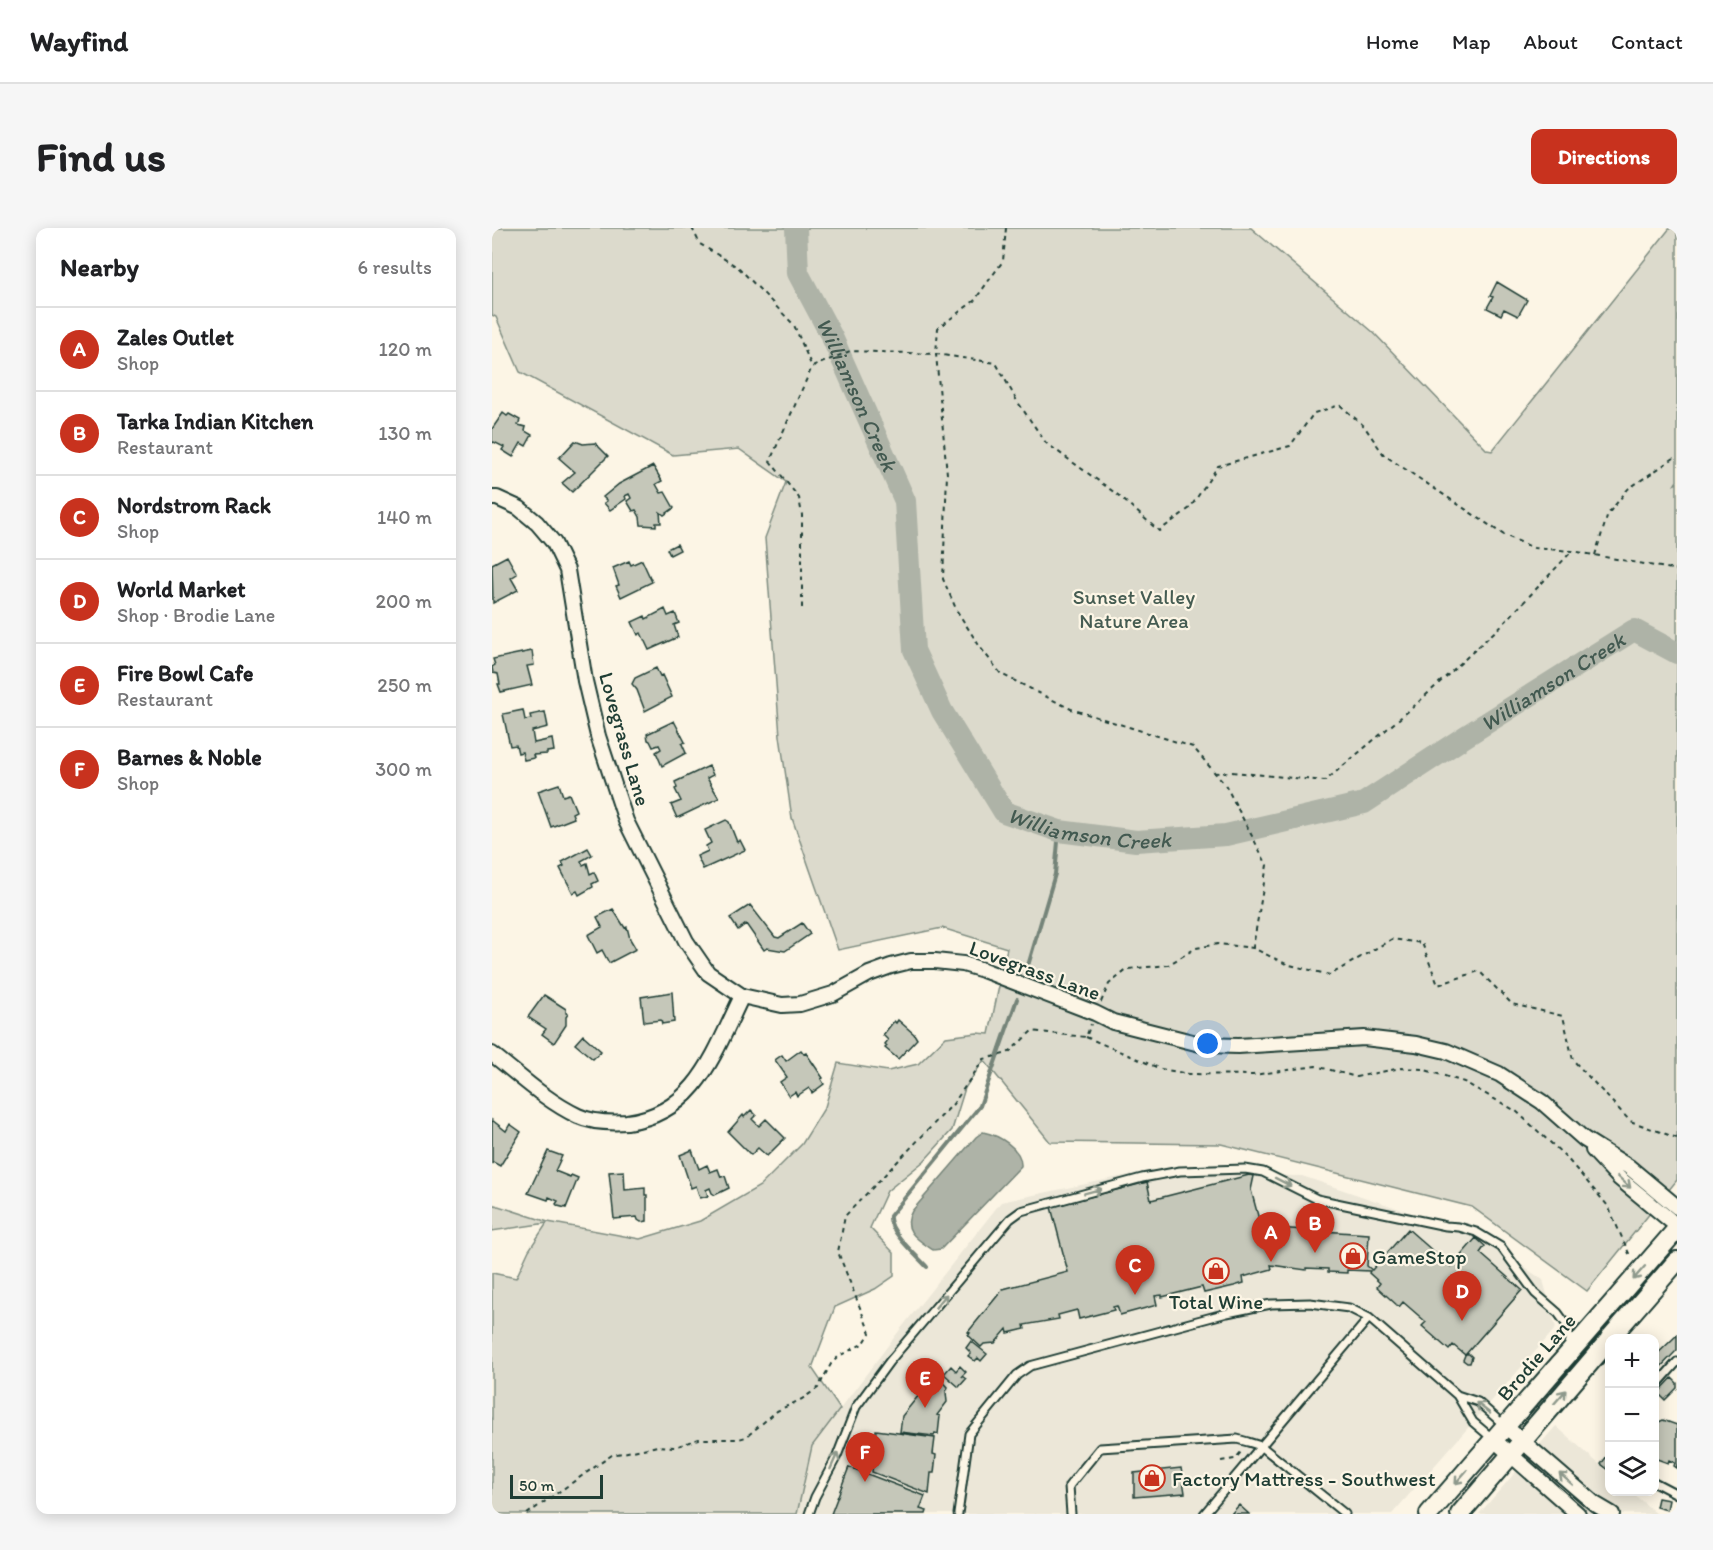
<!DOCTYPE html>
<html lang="en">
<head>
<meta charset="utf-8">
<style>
  :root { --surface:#fff; --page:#f6f6f6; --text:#202124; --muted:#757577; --line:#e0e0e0; --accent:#c8321e }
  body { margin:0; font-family:Itim,sans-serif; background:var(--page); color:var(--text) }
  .controls { position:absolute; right:18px; bottom:18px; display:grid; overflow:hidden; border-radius:12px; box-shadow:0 3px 15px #0003 }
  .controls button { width:54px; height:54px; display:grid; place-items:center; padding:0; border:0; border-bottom:2px solid var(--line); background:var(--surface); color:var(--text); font:30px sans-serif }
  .scale { position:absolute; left:18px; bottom:15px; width:93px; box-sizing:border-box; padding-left:6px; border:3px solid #1f3d34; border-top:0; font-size:16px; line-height:21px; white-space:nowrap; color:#1f3d34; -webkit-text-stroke:4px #fcf5e5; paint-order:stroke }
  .you { position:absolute; left:716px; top:816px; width:21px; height:21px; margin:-15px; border:4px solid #fff; border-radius:50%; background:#1a73e8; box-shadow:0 0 0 9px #1a73e833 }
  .badge { display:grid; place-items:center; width:39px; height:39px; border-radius:50%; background:var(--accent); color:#fff; font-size:20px; font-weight:700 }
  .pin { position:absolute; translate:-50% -50px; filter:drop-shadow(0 2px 3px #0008) }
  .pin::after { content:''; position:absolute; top:32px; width:21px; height:18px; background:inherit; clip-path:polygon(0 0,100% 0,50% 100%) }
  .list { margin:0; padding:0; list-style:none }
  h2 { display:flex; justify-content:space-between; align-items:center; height:78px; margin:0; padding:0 24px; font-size:26px }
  h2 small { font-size:20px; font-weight:400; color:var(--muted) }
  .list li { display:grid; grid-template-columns:39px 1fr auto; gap:18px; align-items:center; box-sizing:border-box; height:84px; padding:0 24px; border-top:2px solid var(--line) }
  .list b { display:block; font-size:22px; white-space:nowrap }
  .list p { margin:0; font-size:20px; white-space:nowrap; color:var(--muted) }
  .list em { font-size:20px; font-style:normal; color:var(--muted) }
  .icon { flex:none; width:33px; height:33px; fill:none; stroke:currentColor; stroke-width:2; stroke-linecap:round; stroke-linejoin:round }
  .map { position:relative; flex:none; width:1185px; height:1286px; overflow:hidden; border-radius:12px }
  header { display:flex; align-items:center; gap:36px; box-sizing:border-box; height:84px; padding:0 30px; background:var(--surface); border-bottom:2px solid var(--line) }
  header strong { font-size:28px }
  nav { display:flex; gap:33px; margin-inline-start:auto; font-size:21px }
  .intro { display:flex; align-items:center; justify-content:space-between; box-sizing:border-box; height:144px; padding:0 36px }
  h1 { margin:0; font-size:42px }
  .button { padding:15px 27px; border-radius:12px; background:var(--accent); color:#fff; font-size:21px; font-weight:700 }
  main { display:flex; gap:36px; padding:0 36px }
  aside { flex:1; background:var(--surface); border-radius:12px; box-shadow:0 3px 15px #0003 }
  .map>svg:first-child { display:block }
  .built { fill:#ece7d8 }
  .green { fill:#dcdacc; stroke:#7e8c80; stroke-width:1.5 }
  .water { fill:#aeb3a7; stroke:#758479; stroke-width:1.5 }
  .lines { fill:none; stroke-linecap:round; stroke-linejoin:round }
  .stream { stroke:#758479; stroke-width:4 }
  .river { stroke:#aeb3a7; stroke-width:22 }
  .building { fill:#c5c7b9; stroke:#1f3d34; stroke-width:1.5 }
  .service-casing { stroke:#1f3d34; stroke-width:11 }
  .minor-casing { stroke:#1f3d34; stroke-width:18 }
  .secondary-casing { stroke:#1f3d34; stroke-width:22 }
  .path { stroke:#1f3d34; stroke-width:2; stroke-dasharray:4.5 4.5; stroke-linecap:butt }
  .service { stroke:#fcf5e5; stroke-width:7 }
  .minor { stroke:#fcf5e5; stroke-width:14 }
  .secondary { stroke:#fcf5e5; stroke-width:18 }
  .oneway { stroke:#8e998c }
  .labels { text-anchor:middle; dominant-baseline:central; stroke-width:4.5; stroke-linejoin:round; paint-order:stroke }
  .park-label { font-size:21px; fill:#455c52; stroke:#fcf5e5 }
  .street-label { font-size:21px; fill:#1f3d34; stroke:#fcf5e5 }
  .poi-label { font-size:21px; fill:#1f3d34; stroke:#fcf5e5; text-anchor:start }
  .water-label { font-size:22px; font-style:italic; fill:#435a51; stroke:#fcf5e5 }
</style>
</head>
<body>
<header>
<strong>Wayfind</strong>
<nav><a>Home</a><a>Map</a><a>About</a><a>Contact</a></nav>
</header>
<div class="intro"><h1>Find us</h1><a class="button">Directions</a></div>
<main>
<aside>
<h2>Nearby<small>6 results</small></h2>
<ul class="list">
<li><span class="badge">A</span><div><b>Zales Outlet</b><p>Shop</p></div><em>120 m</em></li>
<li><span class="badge">B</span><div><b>Tarka Indian Kitchen</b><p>Restaurant</p></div><em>130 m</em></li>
<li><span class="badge">C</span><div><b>Nordstrom Rack</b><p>Shop</p></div><em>140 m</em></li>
<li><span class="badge">D</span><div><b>World Market</b><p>Shop · Brodie Lane</p></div><em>200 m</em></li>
<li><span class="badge">E</span><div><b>Fire Bowl Cafe</b><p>Restaurant</p></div><em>250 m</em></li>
<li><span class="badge">F</span><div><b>Barnes &amp; Noble</b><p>Shop</p></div><em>300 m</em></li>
</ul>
</aside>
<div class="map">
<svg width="1185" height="1286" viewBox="0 0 1185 1286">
  <rect width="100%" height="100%" fill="#fcf5e5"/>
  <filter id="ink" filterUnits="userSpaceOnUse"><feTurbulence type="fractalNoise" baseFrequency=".0167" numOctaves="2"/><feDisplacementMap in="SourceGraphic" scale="12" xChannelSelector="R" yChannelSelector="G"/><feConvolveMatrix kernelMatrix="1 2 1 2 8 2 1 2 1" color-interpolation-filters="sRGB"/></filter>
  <g filter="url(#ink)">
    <path class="built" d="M646,945L810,948L984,1007L1051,1052L1064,1100L900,1286H300L320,1218L407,1103L509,974Z
      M1064,1198L1117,1245L1118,1264H1139L1165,1286H987Z"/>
    <path class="green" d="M0,0H759L881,104L995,222L1000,223L1178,0H1185V253L1183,256L1185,255V952L1095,1063L980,979L729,916L558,914L492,832L473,860L460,902L432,933L395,963L378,1000L402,1025V1048L383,1061L343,1079L320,1140L348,1181L320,1218L305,1286H0V1045L24,1050L37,1022L55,995L0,1003V976L56,994L148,1011L208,993L268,958L310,916L333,879L346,835L396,843L426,836L454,809L485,805L497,806L515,720L450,700L346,722L300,590L288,508L273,310L294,254L247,221L181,227L28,144L4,89L0,87Z"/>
    <path class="water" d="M491,904C506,907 530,920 529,938L449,1021L441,1022C425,1011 409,1002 420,983L484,909Z"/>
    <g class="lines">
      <path class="stream" d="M535,741L563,646L567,603
        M435,1039C425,1028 396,1003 398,988L488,878L525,771"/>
      <path class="river" id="s1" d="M304,0L306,45L340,109L413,273L422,422L450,483L512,584L567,603L644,613L734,607L872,575L974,508L1142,402L1185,425"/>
    </g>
    <path class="building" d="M1005,54L1035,72L1026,88L1012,81L1009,87L995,80L1001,69L998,68Z
      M11,185L15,188L17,186L28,192L26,197L34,199L33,203L40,207L34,218L29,215L21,229L10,222L12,219L2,214L0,215V201Z
      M83,213L91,216L103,215L116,228L80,264L70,255L83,244L67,230Z
      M161,238L170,253L164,256L169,265L173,264L182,280L172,287L168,284L169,295H164V298L149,297L148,289L144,282L141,283L135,273L139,270L137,266L133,268L134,271L118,282L112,275L115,273L111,269L127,256Z
      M185,316L188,322L178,327L175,321Z
      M15,328L25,346L19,350L26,362L1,375L0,336Z
      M150,332L160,354L129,369L124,358L127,357L121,340L137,333L139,337Z
      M173,381L176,388L183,385L187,395L182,397L186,409L157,422L149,405L146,407L140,394L153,388L154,391Z
      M40,423L42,437L35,438L40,457L9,464L6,456H8L6,446L1,445L0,439L3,437L1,431Z
      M164,440L168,448L170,447L180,469L153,483L145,462L140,456L143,450Z
      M31,482L33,492L39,491L38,487L53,484L56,499L40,503L42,515L60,511L62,523L55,524V526L41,527L42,530L32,532L30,524L26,525L24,517L18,518L11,486Z
      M182,493L193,514L190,516L194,525L170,538L164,524L169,521L167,517L161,519L158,513L156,512L155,506Z
      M217,538L221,547L215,550L227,570L185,590L179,577L189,573L183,561L185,560L183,554Z
      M67,556L71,568L77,566L84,583L80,585L82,590L59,599L46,563Z
      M234,592L237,594L245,614L248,612L253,622L211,641L205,628L216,623L214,618L219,615L213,602Z
      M96,620L100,627L89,633L91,637L95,635L98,646L102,644L106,653L100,656L101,659L87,667L85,663L81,665L68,640L72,638L70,634Z
      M258,677L283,709L287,710L310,695L318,706L293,723L275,720L272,722L254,696L246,702L238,690Z
      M121,681L133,700L135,699L138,711L144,721L117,735L110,722L105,725L96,707L110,699L105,689Z
      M180,764L182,794L170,796L169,792L152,794L149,769Z
      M52,767L74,781V785L76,786L74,789V797L62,815L50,806L54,801L36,789Z
      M406,792L422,806L425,811L406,831L393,820L395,818L393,816L396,812L391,807L402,793L404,795Z
      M91,807L109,823L101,831L83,816Z
      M309,822L312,826L314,825L331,850L329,851L332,856L320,865L317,860L305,868L303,864L297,868L288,854L295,849L283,832L290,827L294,833Z
      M259,882L264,887L260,891L267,898L274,891L293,910L275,928L266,920L259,927L236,904L251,887L252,889Z
      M0,892L14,903L18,896L29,904L8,938L1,934L0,936Z
      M200,922L207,941L215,937L218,944L226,941L229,949L233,948L237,960L223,967L220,965L218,960L214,962L216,968L208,970L204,958L199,960L188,927Z
      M56,923L70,928L63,943L78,949L79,947L86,950L74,980L66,978L64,976L66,973L57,969L56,972L36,965Z
      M132,943L133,962L153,960V967H155V993L149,994L146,992L145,989L122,991L117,944Z
      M757,947L762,948L759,962L769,999L877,1006L875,1038L880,1042L916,1001L959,1039L984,1010L993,1018L988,1025L1030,1062L974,1126H977L980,1129L978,1135H975L971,1132L973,1127L961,1117L957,1122L930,1098L934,1094L911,1074L907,1079L885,1059L888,1055L877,1045L878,1043L855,1042V1045L836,1044V1041L814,1040V1042L779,1037L780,1041L751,1049L752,1055L742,1058L712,1065L710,1059L670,1069V1067L663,1068L665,1077L628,1087L625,1078L621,1079L622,1082L587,1091L585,1082L566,1087L567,1091L532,1097L533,1101L516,1105L515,1101L503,1115L492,1116L489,1119L476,1107L478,1105L476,1104L511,1061L576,1044L559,979L655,954L659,972Z
      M1185,1107V1122L1162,1146V1129Z
      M479,1113L495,1126L489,1133L486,1130L483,1133L476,1128L479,1125L474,1120Z
      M459,1138L464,1143L468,1138L474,1144L470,1148L474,1151L467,1159L452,1146Z
      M444,1146L456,1159L454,1164L455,1174L445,1187L448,1188L446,1206L443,1205L442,1208L408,1204L410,1188Z
      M1180,1150L1185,1155V1160L1173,1172L1166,1165Z
      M1162,1192L1167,1194L1171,1192L1185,1197V1240L1182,1238L1183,1235L1177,1232L1176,1235L1162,1230Z
      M384,1202L443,1210L441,1226L444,1227L442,1245H439L437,1266L380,1244Z
      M1115,1228L1118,1230V1243L1109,1236Z
      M357,1239L433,1268L428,1281L435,1283L434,1286H339Z
      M689,1240L693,1265L642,1269V1245Z
      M1166,1270L1177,1272L1175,1282L1164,1279Z
      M747,1277L757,1286H739Z"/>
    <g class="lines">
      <g class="service-casing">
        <path id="service" d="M1162,1160L1185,1134
          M965,1167L986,1174L1013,1198
          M1162,1254L1185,1266
          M317,1286L323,1269L345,1228L364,1179L397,1134L518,991L529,983L650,950L688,943L753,941L771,944L825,971L954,998L967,999L984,1004L1009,1019L1043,1065L1066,1085L1074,1096L1078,1111L1077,1119
          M466,1286L477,1206L525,1147L538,1138L735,1085L779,1076L818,1075L857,1080L877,1090L965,1167L981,1194L1001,1211
          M579,1286L577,1258L608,1220L745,1211L756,1214L769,1218L853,1286
          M712,1286L877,1090"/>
      </g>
      <g class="minor-casing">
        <path id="minor" d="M0,270H5L27,280L45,295L62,315L75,342L93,453L106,508L134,593L194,713L216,745L250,768L290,777L308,776L341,766L377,746L399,738L419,733H443L471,736L491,742L603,785L621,794L712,817L746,818L872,810L924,816L954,823L1007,846L1050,874L1092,911L1137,939L1185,979
          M0,826C27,847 54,873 86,888C101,895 119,895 135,894C205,885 223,823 250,768
          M1101,922L1127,950L1185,998
          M1013,1198L1103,1276L1120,1286
          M1001,1211L1086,1286"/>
      </g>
      <g class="secondary-casing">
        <path id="secondary" d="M1118,1110L1185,1033
          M937,1286L1185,1001
          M968,1286L1118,1111"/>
      </g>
      <path class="path" d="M200,0L208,16L247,40L302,97L320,139L358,123L444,126L455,246L451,351L465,383L488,419L509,446L579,481L701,519L734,558L775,637L761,719
        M514,0L511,33L482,73L446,100L444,126L504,135L525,173L554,215L626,267L667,303L698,280L726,238L798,218L822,185L848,177L872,198L892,227L1012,307L1042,320L1080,323L1185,342
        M1103,327L1116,286L1136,261L1185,228
        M310,380V287L307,270L278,233L320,139
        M722,545L740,544L833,553L920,480L1012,395L1080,323
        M609,774L617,756L636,741L676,737L704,720L726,716L761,720L794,736L838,747L900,711L930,715L946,757L987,743L1020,776L1071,788L1081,832L1138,893L1185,910
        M594,809L669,841L697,846L761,847L824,838L864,849L909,840L930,841L972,854L1024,883L1073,928L1116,978L1139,1030
        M729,1233L743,1231L749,1224
        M35,1286L120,1227L166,1218L183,1219L207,1211H247L254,1209L285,1183L310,1171L326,1160L339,1136L347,1128L372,1115L378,1105L346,1024L353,988L461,876L492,831L516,825L540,803L594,809L599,796"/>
      <use href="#service" class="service"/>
      <use href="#minor" class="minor"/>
      <use href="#secondary" class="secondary"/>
    </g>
    <defs><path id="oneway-shaft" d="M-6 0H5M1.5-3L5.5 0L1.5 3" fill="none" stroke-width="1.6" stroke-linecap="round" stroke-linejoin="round" transform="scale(1.5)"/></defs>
    <g class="oneway">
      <use href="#oneway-shaft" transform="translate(791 954) rotate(27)"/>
      <use href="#oneway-shaft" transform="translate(1132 954) rotate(42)"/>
      <use href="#oneway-shaft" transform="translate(601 963) rotate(-15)"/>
      <use href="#oneway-shaft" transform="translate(1147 1045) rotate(131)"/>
      <use href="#oneway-shaft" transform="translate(449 1073) rotate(-50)"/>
      <use href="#oneway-shaft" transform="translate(1068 1169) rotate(-49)"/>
      <use href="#oneway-shaft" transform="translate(991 1180) rotate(-142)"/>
      <use href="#oneway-shaft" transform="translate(342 1233) rotate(-66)"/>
      <use href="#oneway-shaft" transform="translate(969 1249) rotate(131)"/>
      <use href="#oneway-shaft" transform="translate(1074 1251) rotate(-139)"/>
    </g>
  </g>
  <defs>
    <g id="shop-ring" transform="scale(1.35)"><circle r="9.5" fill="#fcf5e5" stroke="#c8321e" stroke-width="1.5"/><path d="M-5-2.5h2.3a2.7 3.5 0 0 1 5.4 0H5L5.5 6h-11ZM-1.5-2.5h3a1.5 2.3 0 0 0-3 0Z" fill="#c8321e"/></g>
  </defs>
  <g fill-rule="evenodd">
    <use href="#shop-ring" x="861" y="1028"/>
    <use href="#shop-ring" x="724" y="1043"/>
    <use href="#shop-ring" x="660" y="1250"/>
  </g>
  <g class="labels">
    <g class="park-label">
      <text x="642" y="368">Sunset Valley<tspan x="642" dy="24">Nature Area</tspan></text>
    </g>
    <g class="street-label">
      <text transform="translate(133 511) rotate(74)">Lovegrass Lane</text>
      <text transform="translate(543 742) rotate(20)">Lovegrass Lane</text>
      <text transform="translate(1044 1129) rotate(-49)">Brodie Lane</text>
    </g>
    <g class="poi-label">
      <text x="880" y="1028">GameStop</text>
      <text x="724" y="1073" text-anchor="middle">Total Wine</text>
      <text x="680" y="1250">Factory Mattress - Southwest</text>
    </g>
    <g class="water-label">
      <text stroke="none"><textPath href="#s1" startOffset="180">Williamson Creek</textPath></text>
      <text stroke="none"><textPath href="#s1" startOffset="1224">Williamson Creek</textPath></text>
      <text stroke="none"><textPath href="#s1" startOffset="720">Williamson Creek</textPath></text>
    </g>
  </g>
</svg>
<div class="controls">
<button>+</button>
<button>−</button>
<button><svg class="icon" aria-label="layers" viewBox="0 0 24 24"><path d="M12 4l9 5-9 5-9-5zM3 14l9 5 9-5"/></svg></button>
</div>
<div class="scale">50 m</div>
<div class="you"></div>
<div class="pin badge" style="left:779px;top:1034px">A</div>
<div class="pin badge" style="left:823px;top:1025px">B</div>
<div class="pin badge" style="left:643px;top:1067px">C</div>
<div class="pin badge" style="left:970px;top:1093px">D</div>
<div class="pin badge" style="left:433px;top:1180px">E</div>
<div class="pin badge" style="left:373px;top:1254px">F</div>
</div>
</main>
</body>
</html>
